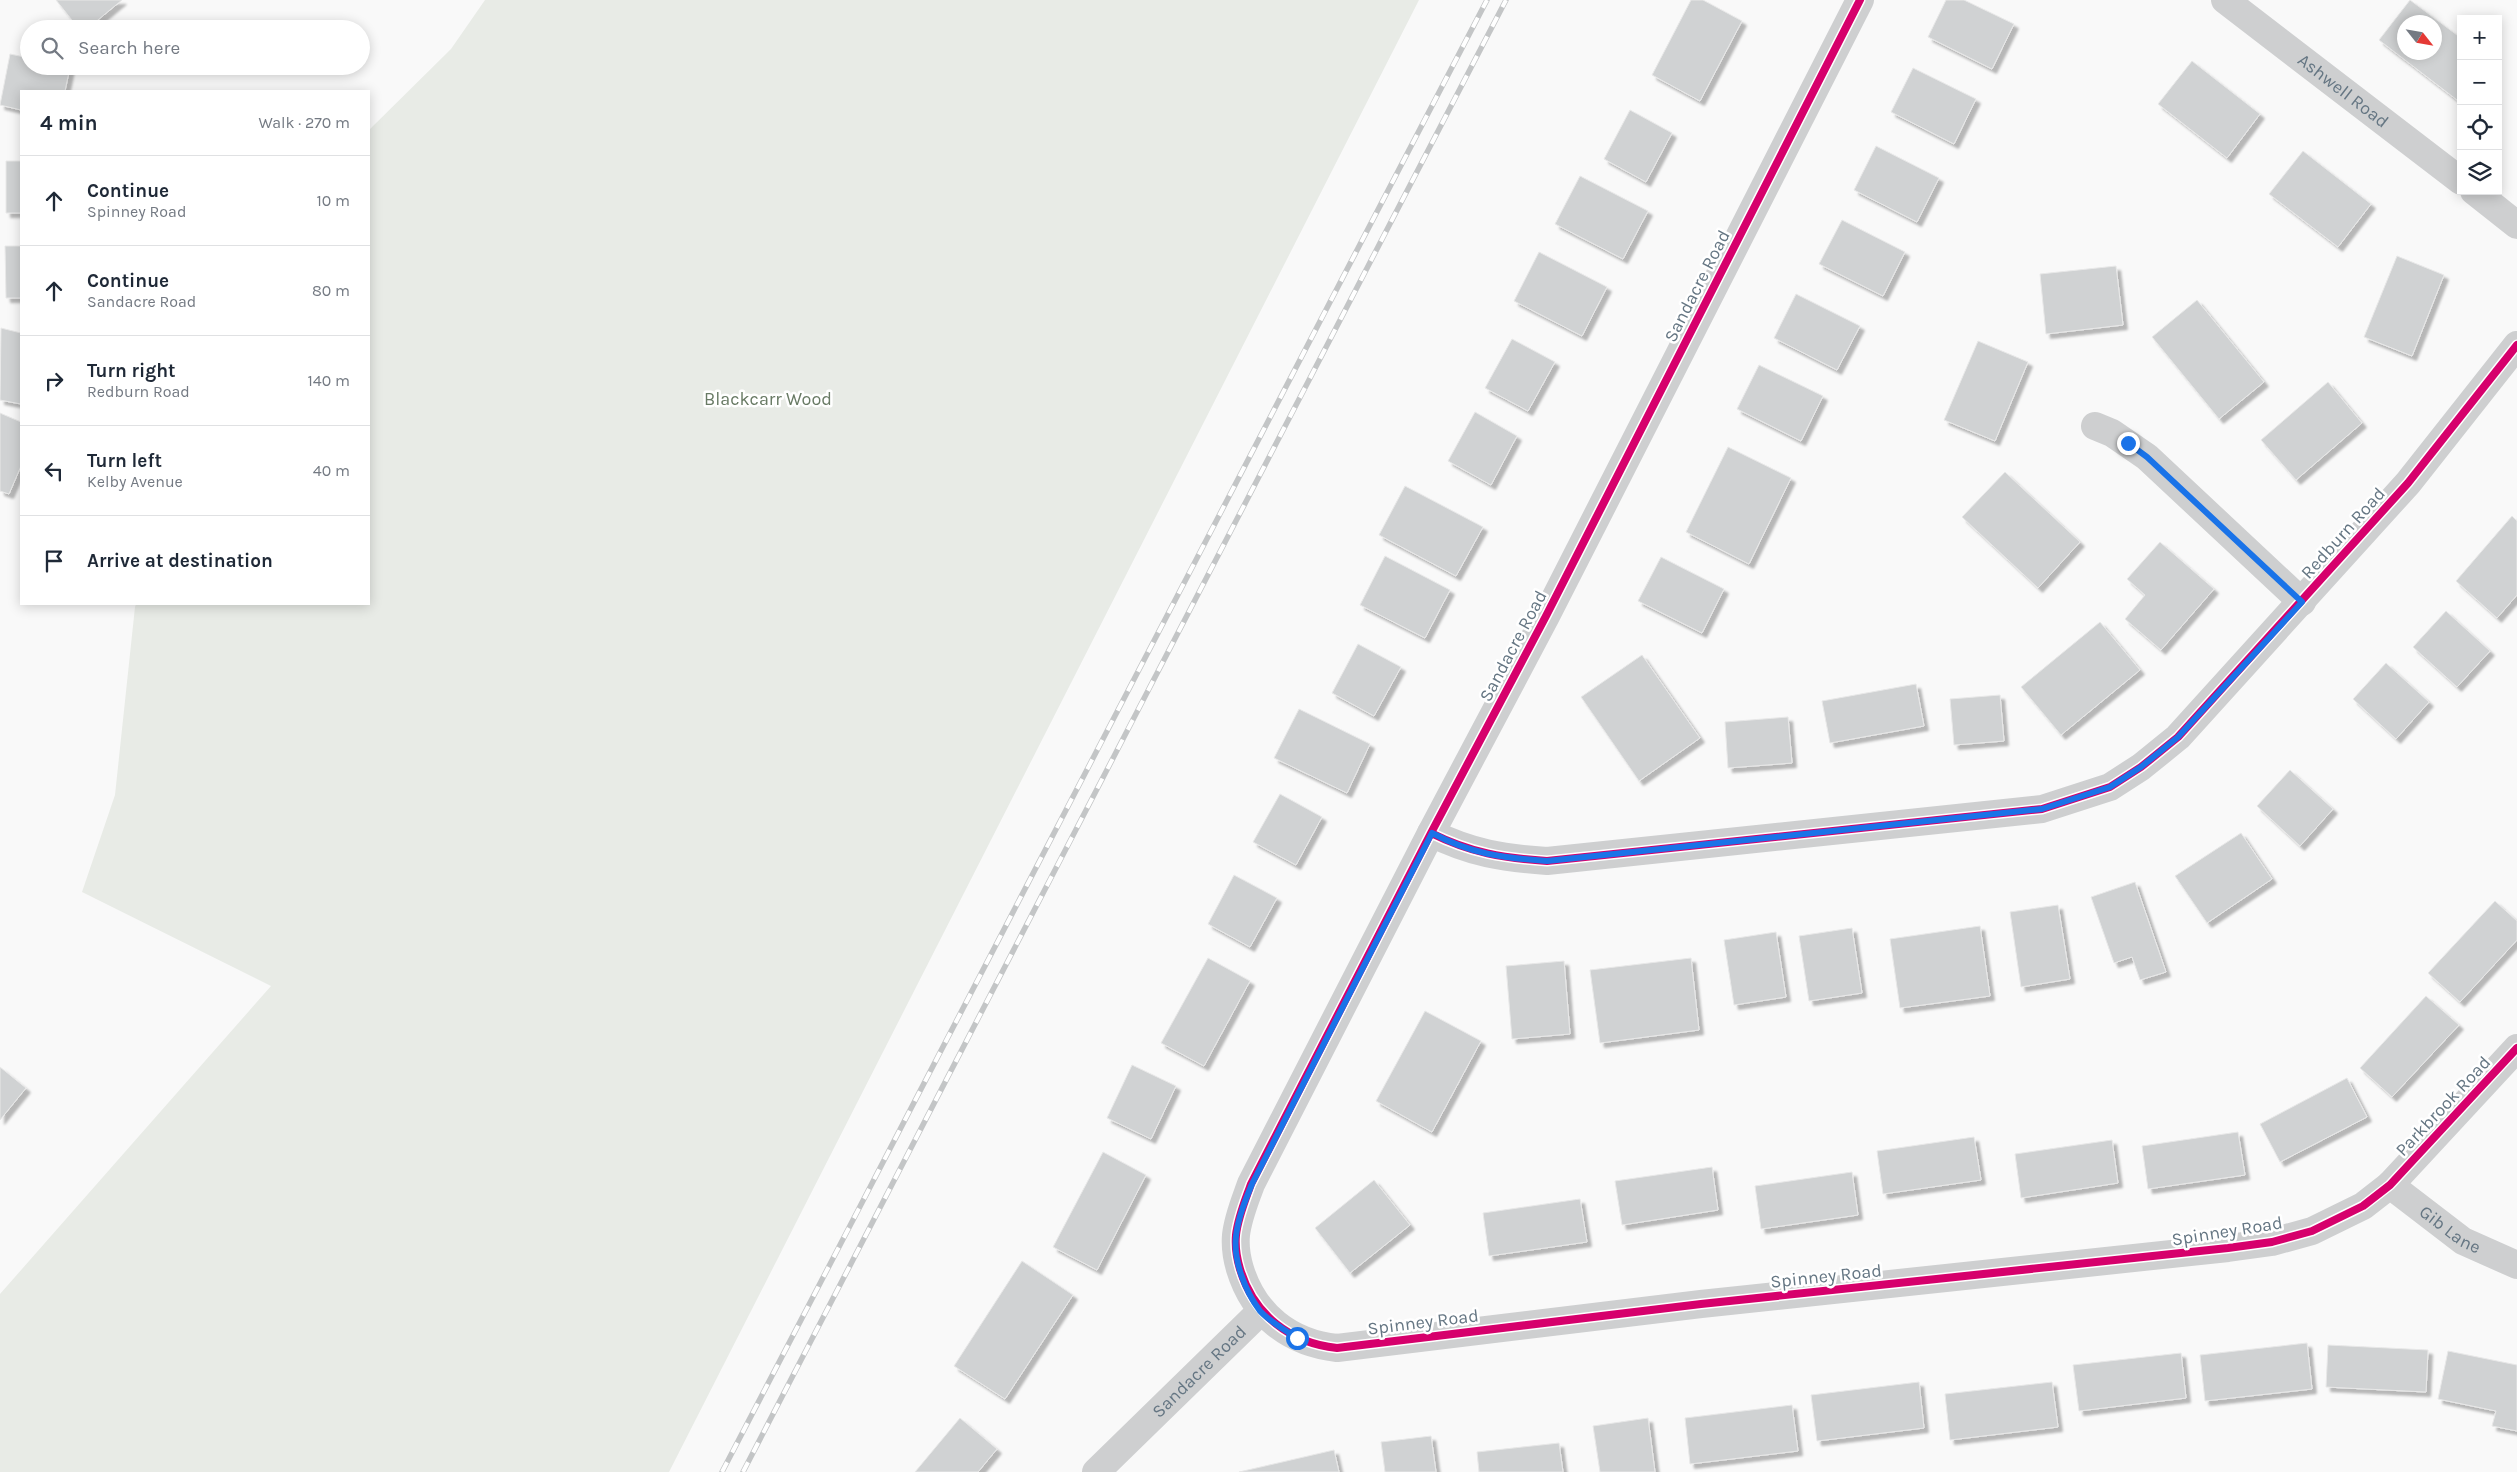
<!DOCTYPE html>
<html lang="en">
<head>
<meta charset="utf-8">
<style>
  :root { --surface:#fff; --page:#f6f6f7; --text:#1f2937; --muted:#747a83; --line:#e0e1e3 }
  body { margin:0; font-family:Karla,sans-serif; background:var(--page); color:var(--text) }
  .controls { position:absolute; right:15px; top:15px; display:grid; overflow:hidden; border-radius:0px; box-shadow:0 2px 12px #0003 }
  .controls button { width:45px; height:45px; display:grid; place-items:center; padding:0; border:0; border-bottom:1px solid var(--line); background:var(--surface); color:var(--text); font:25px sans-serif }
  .compass { position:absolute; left:2397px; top:15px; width:45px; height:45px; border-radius:50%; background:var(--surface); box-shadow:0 2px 12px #0003; rotate:121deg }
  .stop { position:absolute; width:15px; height:15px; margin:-11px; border:4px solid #1a73e8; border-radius:50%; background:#fff }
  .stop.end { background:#1a73e8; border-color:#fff; box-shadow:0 1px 5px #0008 }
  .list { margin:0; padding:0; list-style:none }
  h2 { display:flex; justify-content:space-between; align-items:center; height:65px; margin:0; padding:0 20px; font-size:21px }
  h2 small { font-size:16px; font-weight:400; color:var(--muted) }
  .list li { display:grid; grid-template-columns:32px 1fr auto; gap:15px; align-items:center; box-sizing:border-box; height:90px; padding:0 20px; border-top:1px solid var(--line) }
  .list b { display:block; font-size:19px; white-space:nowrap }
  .list p { margin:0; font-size:16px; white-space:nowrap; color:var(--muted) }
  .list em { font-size:16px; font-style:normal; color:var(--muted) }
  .icon { flex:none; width:28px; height:28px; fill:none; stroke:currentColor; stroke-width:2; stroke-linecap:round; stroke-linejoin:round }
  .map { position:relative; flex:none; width:2517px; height:1472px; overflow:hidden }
  .search { position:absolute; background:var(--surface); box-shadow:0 2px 12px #0003; left:20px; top:20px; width:350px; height:55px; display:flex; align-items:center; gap:12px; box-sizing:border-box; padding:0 18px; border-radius:28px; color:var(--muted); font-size:19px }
  .panel { position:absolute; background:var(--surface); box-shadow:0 2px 12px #0003; left:20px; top:90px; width:350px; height:515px; border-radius:0px }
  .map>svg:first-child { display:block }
  .green { fill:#e8ebe6 }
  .building { fill:#d0d2d3; stroke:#e8e8e8; fill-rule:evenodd; filter:url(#shadow) }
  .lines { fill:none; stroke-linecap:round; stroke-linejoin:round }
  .street { stroke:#cecfd0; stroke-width:28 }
  .rail-casing { stroke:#c3c5c6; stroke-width:5.5 }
  .rail { stroke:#fff; stroke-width:4; stroke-dasharray:11; stroke-linecap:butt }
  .cycleway-casing { stroke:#fff; stroke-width:11 }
  .cycleway { stroke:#d6006c; stroke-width:8 }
  .route { stroke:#1a73e8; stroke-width:6 }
  .labels { text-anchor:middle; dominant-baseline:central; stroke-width:5; stroke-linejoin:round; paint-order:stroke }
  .street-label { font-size:18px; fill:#657683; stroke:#fff }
  .park-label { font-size:18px; fill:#687a64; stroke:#fff }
</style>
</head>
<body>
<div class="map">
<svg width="2517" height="1472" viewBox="0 0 2517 1472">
  <defs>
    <filter id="shadow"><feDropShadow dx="4.5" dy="4.5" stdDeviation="1" flood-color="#0004"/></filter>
  </defs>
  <rect width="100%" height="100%" fill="#f9f9f9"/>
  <path class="green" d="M485,0H1419L669,1472H0V1294L271,986L82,892L115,795L135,607L136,604H369V130L451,49Z"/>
  <path class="building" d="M56,0H122L87,29H79Z
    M1691,0H1703L1742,21L1700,101L1652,75Z
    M1946,0H1964L2014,24L1992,69L1928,37Z
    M2410,0L2461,38V103L2379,40ZM2404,22H2434V52H2404Z
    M10,54L29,58V66L70,67L65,91H21V110L0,105Z
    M2192,61L2260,114L2227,158L2158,104Z
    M1913,68L1976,99L1954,144L1891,112Z
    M1630,110L1672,133L1646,182L1604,159Z
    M1876,146L1939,178L1917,222L1854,190Z
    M2303,151L2371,204L2338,247L2269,194Z
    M6,161H21V213H6Z
    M1580,176L1648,211L1623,259L1555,224Z
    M1842,220L1905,252L1883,296L1819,264Z
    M5,246H21V298H6Z
    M1539,252L1607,287L1582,336L1514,301Z
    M2397,256L2444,275L2412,356L2364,337Z
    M2116,266L2123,325L2046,334L2040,274Z
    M1796,294L1860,326L1837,370L1774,338Z
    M2197,300L2264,382L2219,419L2152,337Z
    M1,328L21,333V404L0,400Z
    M1512,339L1555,362L1528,411L1485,388Z
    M1978,341L2028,362L1995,441L1944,420Z
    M1759,365L1823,396L1801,441L1737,409Z
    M2328,382L2362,423L2296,480L2261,440Z
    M1475,412L1517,436L1491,485L1448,461Z
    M0,413L21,422V466L9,494L0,491Z
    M1728,447L1791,478L1749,564L1686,532Z
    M2005,472L2080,542L2038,588L1962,517Z
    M1405,486L1483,527L1456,576L1379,535Z
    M2512,516L2517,521V595L2497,618L2456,581Z
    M2160,542L2214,589L2161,650L2125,619L2145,595L2127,579Z
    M1385,556L1450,590L1425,638L1360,605Z
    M1661,557L1724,589L1702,633L1638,601Z
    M2446,611L2490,651L2457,687L2413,647Z
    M2100,622L2140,670L2061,735L2021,687Z
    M1358,644L1401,667L1374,716L1332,693Z
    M1642,655L1700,738L1639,781L1581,697Z
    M2386,663L2429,702L2396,739L2353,699Z
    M1916,684L1924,726L1830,743L1822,701Z
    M2000,695L2004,741L1954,745L1950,699Z
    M1299,709L1370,744L1347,793L1274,758Z
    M1788,717L1792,763L1728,768L1725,722Z
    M2290,770L2333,809L2300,846L2257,806Z
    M1280,794L1322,817L1296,865L1253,842Z
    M2241,833L2272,879L2207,923L2175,876Z
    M1234,875L1277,898L1250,947L1208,924Z
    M2135,882L2166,972L2140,980L2132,957L2114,963L2091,897Z
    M2495,901L2517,921V940L2460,1002L2428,973Z
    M2058,905L2070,979L2021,987L2010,912Z
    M1980,926L1990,996L1900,1008L1890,939Z
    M1852,928L1862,993L1809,1001L1799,936Z
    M1776,932L1786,997L1734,1005L1724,940Z
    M1208,958L1250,981L1204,1066L1161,1043Z
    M1691,958L1699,1030L1600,1043L1590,970Z
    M1564,961L1570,1034L1512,1039L1506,966Z
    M2426,996L2459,1025L2392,1097L2360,1068Z
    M1425,1011L1481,1041L1432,1132L1376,1101Z
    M1132,1065L1176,1086L1151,1139L1107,1118Z
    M0,1067L26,1088L0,1120Z
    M2347,1078L2367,1117L2280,1162L2260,1124Z
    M2238,1132L2245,1175L2148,1189L2142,1146Z
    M1974,1137L1981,1180L1883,1194L1877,1151Z
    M2112,1140L2118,1183L2021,1198L2015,1154Z
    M1103,1152L1146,1175L1097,1270L1053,1247Z
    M1712,1167L1718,1210L1622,1225L1615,1181Z
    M1852,1172L1858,1215L1761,1229L1755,1186Z
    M1374,1180L1410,1225L1350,1273L1315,1228Z
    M1580,1199L1587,1242L1489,1256L1483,1213Z
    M1022,1261L1073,1295L1005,1399L954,1366Z
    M2307,1343L2312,1389L2205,1401L2200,1355Z
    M2328,1345L2428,1350L2426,1392L2326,1387Z
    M2448,1351L2517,1365V1431L2492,1426L2496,1411L2438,1399Z
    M2181,1353L2186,1398L2079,1411L2073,1365Z
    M1919,1382L1924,1428L1817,1441L1811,1395Z
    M2052,1382L2058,1427L1950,1440L1945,1394Z
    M1792,1405L1798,1451L1690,1464L1685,1418Z
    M960,1418L997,1449L978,1472H915Z
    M1648,1418L1655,1472H1600L1593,1426Z
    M1431,1436L1436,1472H1385L1381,1442Z
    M1559,1443L1563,1472H1479L1477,1452Z
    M1334,1450L1339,1472H1239Z"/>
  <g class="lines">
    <g class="street">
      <path d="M1860,0L1546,616L1431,833L1251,1184C1245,1201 1238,1217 1236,1235C1235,1246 1237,1259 1240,1269C1254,1315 1290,1343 1337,1348L1701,1304L2228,1248L2272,1242L2312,1231L2363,1206L2390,1185L2517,1048"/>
      <path id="s1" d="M2225,0L2461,181"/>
      <path d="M2474,191L2517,225"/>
      <path d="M2095,426L2112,433L2147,457L2302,602"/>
      <path d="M1431,833C1471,853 1503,858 1547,861L2042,809L2110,787L2141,767L2178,737L2408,483L2517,345"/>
      <path id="s2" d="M2390,1185L2463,1241L2517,1265"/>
      <path id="s3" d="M1096,1472L1261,1311"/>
    </g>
    <g class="rail-casing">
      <path id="rail" d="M722,1472L1487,0
        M743,1472L1506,0"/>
    </g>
    <use href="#rail" class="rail"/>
    <g class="cycleway-casing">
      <path id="cycleway" d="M1860,0L1546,616L1431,833L1251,1184C1245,1201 1238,1217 1236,1235C1235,1246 1237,1259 1240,1269C1254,1315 1290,1343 1337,1348L1701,1304L2228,1248L2272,1242L2312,1231L2363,1206L2390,1185L2517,1048
        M1431,833C1471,853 1503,858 1547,861L2042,809L2110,787L2141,767L2178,737L2408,483L2517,345"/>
    </g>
    <use href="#cycleway" class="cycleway"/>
  </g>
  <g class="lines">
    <path class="route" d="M1297,1338C1285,1330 1270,1322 1260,1311C1245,1291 1233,1260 1236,1236C1238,1218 1245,1201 1252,1184L1432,833C1471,854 1503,858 1547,861L2042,809L2110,787L2141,767L2178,737L2302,602L2147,457L2128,443"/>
  </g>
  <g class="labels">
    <g class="street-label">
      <text stroke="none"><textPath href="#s1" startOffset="149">Ashwell Road</textPath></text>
      <text transform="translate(1697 286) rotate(-63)">Sandacre Road</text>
      <text transform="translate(2343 533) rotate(-48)">Redburn Road</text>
      <text transform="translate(1513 646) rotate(-62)">Sandacre Road</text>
      <text transform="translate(2443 1106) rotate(-47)">Parkbrook Road</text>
      <text stroke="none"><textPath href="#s2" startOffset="75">Gib Lane</textPath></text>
      <text transform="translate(2227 1231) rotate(-9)">Spinney Road</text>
      <text transform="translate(1826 1276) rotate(-6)">Spinney Road</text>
      <text transform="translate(1423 1322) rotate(-7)">Spinney Road</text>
      <text stroke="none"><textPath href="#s3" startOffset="144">Sandacre Road</textPath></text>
    </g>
    <g class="park-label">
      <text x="768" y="399">Blackcarr Wood</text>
    </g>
  </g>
</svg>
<div class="controls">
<button>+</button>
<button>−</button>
<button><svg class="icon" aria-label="locate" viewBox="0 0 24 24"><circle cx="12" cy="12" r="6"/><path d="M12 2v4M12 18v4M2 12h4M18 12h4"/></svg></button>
<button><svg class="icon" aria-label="layers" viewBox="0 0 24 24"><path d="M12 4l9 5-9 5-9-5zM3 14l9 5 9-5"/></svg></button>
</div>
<svg class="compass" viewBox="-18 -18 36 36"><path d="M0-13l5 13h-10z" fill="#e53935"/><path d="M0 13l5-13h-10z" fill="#747a83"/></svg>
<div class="stop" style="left:1297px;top:1338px"></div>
<div class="stop end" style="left:2128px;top:443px"></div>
<div class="search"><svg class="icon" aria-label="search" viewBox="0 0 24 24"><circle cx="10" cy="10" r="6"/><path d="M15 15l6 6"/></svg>Search here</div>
<section class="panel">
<h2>4 min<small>Walk · 270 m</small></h2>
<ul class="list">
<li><svg class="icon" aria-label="ahead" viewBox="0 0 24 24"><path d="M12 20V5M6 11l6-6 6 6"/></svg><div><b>Continue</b><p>Spinney Road</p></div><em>10 m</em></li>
<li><svg class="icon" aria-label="ahead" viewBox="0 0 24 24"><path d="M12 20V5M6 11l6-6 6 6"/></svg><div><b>Continue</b><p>Sandacre Road</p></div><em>80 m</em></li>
<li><svg class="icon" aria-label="right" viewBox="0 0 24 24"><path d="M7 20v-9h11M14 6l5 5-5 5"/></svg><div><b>Turn right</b><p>Redburn Road</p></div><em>140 m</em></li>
<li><svg class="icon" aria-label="left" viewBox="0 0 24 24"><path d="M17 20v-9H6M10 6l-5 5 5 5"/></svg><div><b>Turn left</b><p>Kelby Avenue</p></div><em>40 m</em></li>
<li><svg class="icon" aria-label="arrive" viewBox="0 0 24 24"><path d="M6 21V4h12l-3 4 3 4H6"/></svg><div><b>Arrive at destination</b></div></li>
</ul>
</section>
</div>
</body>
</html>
